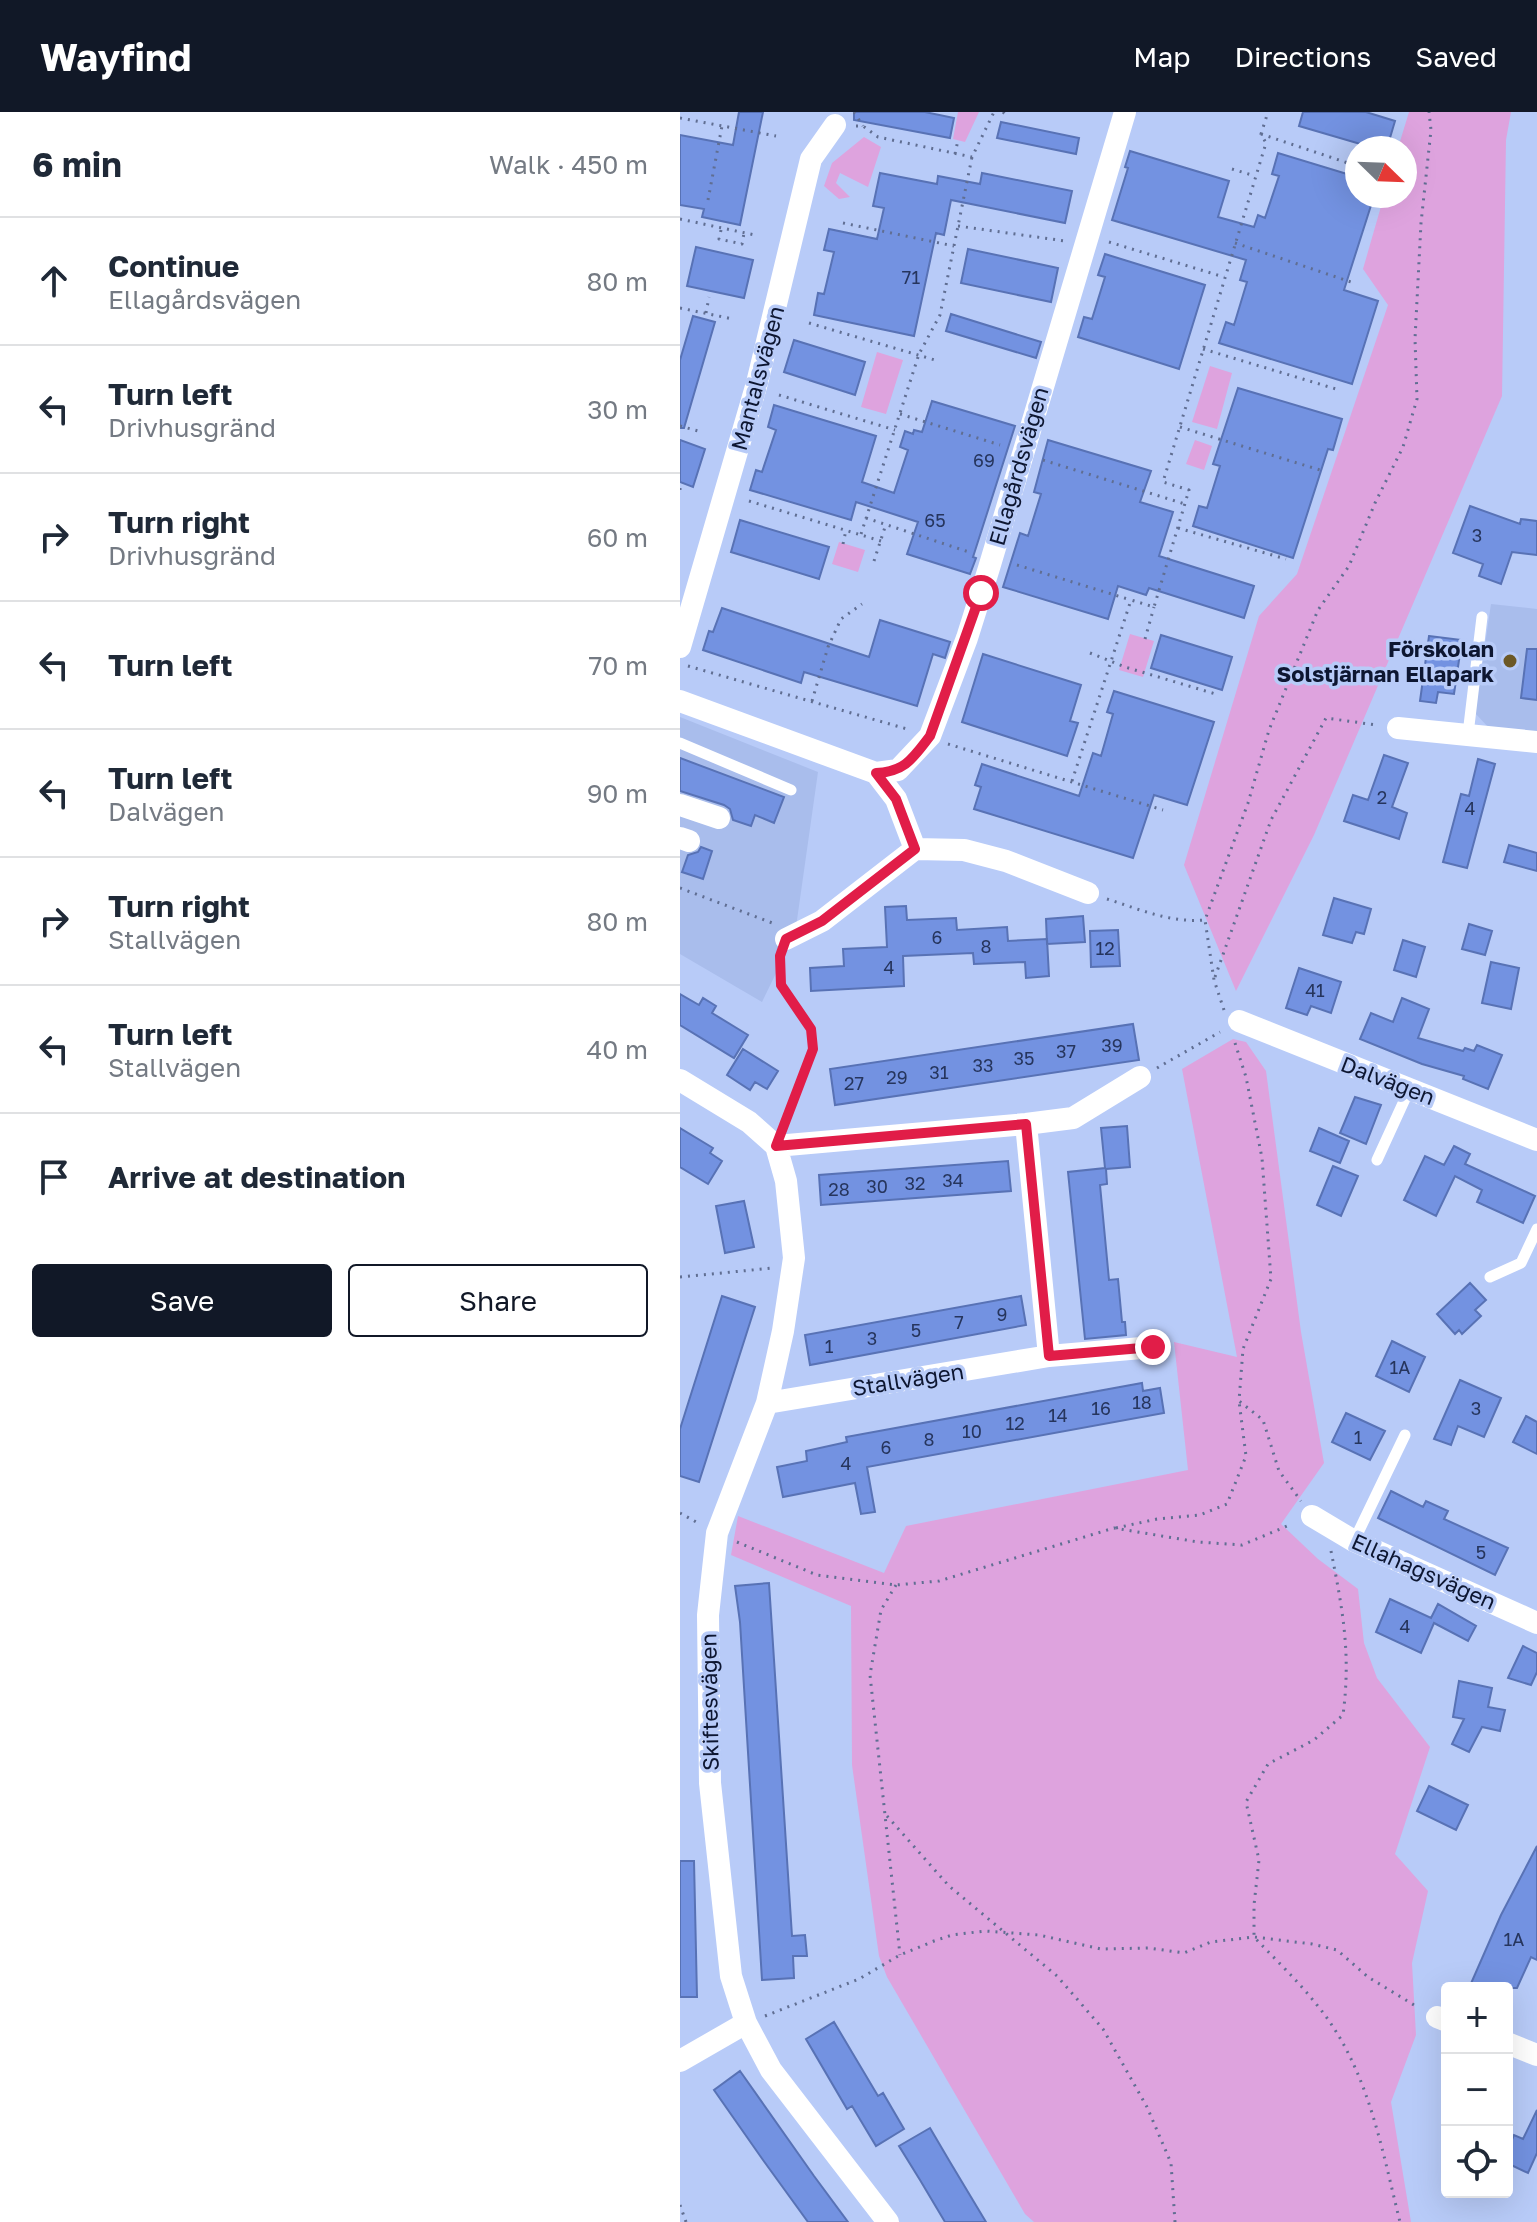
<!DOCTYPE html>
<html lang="en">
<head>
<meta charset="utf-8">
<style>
  :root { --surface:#fff; --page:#f2f2f3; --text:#1f2937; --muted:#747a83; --line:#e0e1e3; --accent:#111827 }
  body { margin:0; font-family:"Golos Text",sans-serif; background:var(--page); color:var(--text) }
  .controls { position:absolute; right:24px; bottom:24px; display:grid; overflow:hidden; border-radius:8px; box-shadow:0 8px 32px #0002 }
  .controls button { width:72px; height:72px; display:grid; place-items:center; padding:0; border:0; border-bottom:2px solid var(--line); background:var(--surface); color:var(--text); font:40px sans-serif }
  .compass { position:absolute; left:665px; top:24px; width:72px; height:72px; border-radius:50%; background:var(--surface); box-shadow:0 8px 32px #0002; rotate:113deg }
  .stop { position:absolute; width:24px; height:24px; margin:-18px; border:6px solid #e11d48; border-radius:50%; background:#fff }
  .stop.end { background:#e11d48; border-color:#fff; box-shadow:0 2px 8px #0008 }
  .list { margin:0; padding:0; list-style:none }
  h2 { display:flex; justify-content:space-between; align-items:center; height:104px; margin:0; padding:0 32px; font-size:34px }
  h2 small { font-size:26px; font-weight:400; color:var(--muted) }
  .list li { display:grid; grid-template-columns:52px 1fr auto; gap:24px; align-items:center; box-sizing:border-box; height:128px; padding:0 32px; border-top:2px solid var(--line) }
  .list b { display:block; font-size:30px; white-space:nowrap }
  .list p { margin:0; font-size:26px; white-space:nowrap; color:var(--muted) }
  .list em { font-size:26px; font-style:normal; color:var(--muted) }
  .actions { display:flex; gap:16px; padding:24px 32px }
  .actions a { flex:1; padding:18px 0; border:2px solid var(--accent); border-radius:8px; text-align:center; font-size:28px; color:var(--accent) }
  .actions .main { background:var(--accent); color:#fff }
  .icon { flex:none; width:44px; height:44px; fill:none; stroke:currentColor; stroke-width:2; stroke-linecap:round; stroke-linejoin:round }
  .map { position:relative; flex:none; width:857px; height:2110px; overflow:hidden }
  header { display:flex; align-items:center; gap:48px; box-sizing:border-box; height:112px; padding:0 40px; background:var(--accent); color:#fff }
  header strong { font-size:38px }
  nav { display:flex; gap:44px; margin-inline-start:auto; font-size:28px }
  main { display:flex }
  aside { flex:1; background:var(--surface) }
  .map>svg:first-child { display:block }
  .built { fill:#a9bdec }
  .green { fill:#dea3de }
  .building { fill:#7392e1; stroke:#5872b5; stroke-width:2 }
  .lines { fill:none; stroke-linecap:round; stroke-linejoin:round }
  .path { stroke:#606e92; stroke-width:3; stroke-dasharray:2 6; stroke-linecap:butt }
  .lane { stroke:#fff; stroke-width:11 }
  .street { stroke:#fff; stroke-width:22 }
  .route { stroke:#e11d48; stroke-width:10 }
  .poi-dot { fill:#6c5826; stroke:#b8cbf8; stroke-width:3 }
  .labels { text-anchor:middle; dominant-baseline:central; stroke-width:7; stroke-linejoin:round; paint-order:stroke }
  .number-label { font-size:18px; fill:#26355d }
  .street-label { font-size:22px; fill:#0d1631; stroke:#b8cbf8 }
  .poi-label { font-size:22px; font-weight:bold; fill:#0d1631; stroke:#b8cbf8; text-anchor:end }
</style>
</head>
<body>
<header>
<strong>Wayfind</strong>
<nav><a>Map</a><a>Directions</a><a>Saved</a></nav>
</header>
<main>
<aside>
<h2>6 min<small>Walk · 450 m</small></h2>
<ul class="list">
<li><svg class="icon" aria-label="ahead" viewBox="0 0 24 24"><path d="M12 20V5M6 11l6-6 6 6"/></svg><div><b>Continue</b><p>Ellagårdsvägen</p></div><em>80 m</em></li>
<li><svg class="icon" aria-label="left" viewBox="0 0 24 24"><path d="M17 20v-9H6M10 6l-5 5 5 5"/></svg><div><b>Turn left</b><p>Drivhusgränd</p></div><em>30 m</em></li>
<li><svg class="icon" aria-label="right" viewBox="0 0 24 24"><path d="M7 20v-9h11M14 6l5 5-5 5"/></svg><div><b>Turn right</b><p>Drivhusgränd</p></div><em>60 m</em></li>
<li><svg class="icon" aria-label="left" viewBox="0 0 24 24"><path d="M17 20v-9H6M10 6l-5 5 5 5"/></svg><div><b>Turn left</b></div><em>70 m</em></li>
<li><svg class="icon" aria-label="left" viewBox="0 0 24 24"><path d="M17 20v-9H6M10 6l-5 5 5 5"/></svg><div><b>Turn left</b><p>Dalvägen</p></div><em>90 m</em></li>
<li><svg class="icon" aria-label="right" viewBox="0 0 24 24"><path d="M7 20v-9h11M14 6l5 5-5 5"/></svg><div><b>Turn right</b><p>Stallvägen</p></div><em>80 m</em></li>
<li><svg class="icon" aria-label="left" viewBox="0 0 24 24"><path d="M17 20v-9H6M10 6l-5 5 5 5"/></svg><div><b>Turn left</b><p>Stallvägen</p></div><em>40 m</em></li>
<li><svg class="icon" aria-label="arrive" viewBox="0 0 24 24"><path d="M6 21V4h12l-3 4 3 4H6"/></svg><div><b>Arrive at destination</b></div></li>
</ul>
<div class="actions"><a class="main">Save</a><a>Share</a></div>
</aside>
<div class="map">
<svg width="857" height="2110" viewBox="0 0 857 2110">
  <rect width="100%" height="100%" fill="#b8cbf8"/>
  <path class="built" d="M811,492L857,497V621L809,616L795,601Z
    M0,605L138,660L115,822L82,890L0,842Z"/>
  <path class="green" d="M278,0H299L285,30L273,27Z
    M729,0H831L826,28L822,284L634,723L556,879L504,753L579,504L617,462L708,193L683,157L704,84H725V36H718Z
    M184,25L201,35L188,75L160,61L156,71L170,85L159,87L144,74L152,51Z
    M197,240L223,248L206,302L181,295Z
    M530,254L552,261L537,317L512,310Z
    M515,328L532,334L524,358L506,352Z
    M159,430L185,438L178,460L152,452Z
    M450,522L474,529L463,565L439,558Z
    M553,927L566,930L586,959L621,1220L644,1351L601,1412L638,1447L678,1477L684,1531L697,1566L750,1635L715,1742L748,1779L732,1851L736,1923L711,1990L731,2110H354L345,2102L207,1865L199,1844L172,1653L171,1494L51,1443L58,1404L204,1461L226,1414L508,1358L494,1230L557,1245L502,957Z"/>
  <path class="building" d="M59,0H83L60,113L22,105L24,97L0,93V23L53,33Z
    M174,0H245L274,6L270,26L174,8Z
    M623,0H686L715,9L707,36H694L619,14Z
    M321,10L399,26L396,42L317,26Z
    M450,39L549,69L538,105L574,115L578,103L585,106L599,64L592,62L598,41L677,65V84H694L664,178L698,189L672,272L539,231L546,210L554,213L567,170L560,168L566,148L432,108L448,56L445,55Z
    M200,61L257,72L258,64L300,72L302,61L392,79L385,111L271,88L264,123L256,121L234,224L134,203L138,181L144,182L154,140L144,138L149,117L197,127L204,96L193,94Z
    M16,135L73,148L64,186L7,174Z
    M288,137L378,156L371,190L281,171Z
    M425,142L525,173L499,257L398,225L404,205L412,207L425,165L418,163Z
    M271,202L361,230L356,246L266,219Z
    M13,204L35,210L4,316H0V248Z
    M114,228L185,250L175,283L104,260Z
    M558,276L662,307L653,338L648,337L613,446L513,414L519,394L527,396L540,354L533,352Z
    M252,289L335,314L293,445L296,446L290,462L227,442L238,410L176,390L171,408L70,378L76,358L82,360L96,318L88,315L94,293L196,324L182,370L214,381L228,338L220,335L225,319L233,322L234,318L242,320Z
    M0,328L25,337L13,375L0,370Z
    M368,328L471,359L460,390L493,400L479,444L574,474L564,506L469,476L466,483L438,474L428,507L323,475L340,421L348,424L361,382L354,380Z
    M790,394L840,412L841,407L857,409V443L832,440L821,472L799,464L803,452L773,441Z
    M60,408L149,435L139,467L51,440Z
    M42,496L189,545L200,508L270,530L265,546L253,542L237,594L124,560L121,571L23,538L29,519L33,520Z
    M481,523L552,545L542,578L471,556Z
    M749,524L782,528L774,582L758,580L756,591L740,589Z
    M847,537H857V588L841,586Z
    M303,542L401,573L390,609L398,611L387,644L282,610Z
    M434,579L534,610L507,693L474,683L453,746L294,697L301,675L295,673L302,652L399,684L413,641L421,644L433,602L427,600Z
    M704,643L728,651L712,695L727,701L719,727L664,709L673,683L688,688Z
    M0,646L104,685L94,711L75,703L71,714L53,708L50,697L44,693L0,679Z
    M798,647L815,652L787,756L763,750L781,682L789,684Z
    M829,733L857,741V759L824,750Z
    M21,735L32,739L23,767L2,760L8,743L18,740Z
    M654,786L691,797L684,822L676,820L672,831L643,823Z
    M226,794L227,808L276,806L277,818L327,815L328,829L367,827L369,864L346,866L345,850L294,852L293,841L223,844L224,874L131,879L130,856L164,854L163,837L207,835L205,795Z
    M403,804L405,830L367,832L366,807Z
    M789,812L812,819L805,843L782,837Z
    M438,818L440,854L411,855L410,819Z
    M723,828L745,835L736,865L714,858Z
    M811,850L839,856L831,897L802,891Z
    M619,856L661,870L651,901L631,894L627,903L606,896Z
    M0,882L19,893L23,886L36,894L32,901L68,923L54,946L0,913Z
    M722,886L749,897L738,926L783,939L785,936L794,939L797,933L822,943L808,977L783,967L784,964L742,952L680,927L691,901L713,910Z
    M453,912L459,948L155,993L150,957Z
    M63,937L98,959L87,977L75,970L70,978L47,963Z
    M675,985L701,993L686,1032L660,1021Z
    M447,1014L450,1055L426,1057L427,1072L420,1073L429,1168L438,1167L442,1210H445L446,1223L405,1227L388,1060L425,1056L421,1016Z
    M0,1016L33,1036L30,1041L42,1049L28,1072L0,1055Z
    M639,1016L669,1029L660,1051L630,1039Z
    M774,1034L790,1042L785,1052L855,1084L843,1111L797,1090L802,1078L775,1064L756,1104L724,1088L745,1044L764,1053Z
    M328,1049L331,1079L141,1093L139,1063Z
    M653,1054L678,1064L661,1104L637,1093Z
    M64,1089L74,1135L45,1141L36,1094Z
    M790,1171L806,1188L795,1198L801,1204L782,1222L779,1218L775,1222L757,1202Z
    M42,1184L75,1195L19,1370L0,1364V1317Z
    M341,1184L346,1213L130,1253L125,1223Z
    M712,1229L745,1245L729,1280L696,1264Z
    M780,1268L821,1286L804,1325L778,1314L771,1333L754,1327Z
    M462,1271L463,1279L480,1276L484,1301L187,1355L195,1400L181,1402L175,1371L103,1385L97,1355L127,1349L126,1339L167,1330L166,1325Z
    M666,1301L705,1319L690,1348L652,1330Z
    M846,1304L857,1310V1342L833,1330Z
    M711,1379L743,1395L746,1389L768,1399L764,1407L828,1436L815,1463L698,1406Z
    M89,1471L112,1824L125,1823L127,1844H113L114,1866L82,1868L60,1510L55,1474Z
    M710,1487L751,1506L758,1492L796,1514L788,1529L754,1511L741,1541L696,1520Z
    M843,1534L857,1541V1560L851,1573L828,1566Z
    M779,1569L812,1576L808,1595L825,1598L820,1619L802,1615L789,1640L772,1632L784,1607L773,1605Z
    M749,1674L788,1693L776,1718L737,1699Z
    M857,1734V1848L851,1845L837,1876H789L821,1803Z
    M0,1749H14L17,1885H0Z
    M154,1910L198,1984L203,1981L224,2017L196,2034L172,1994L167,1997L126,1927Z
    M60,1959L134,2064L168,2110H128L83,2048L34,1978Z
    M857,1998V2041L848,2061L827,2051V2039L834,2023L843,2027Z
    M250,2016L270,2050L306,2110H265L240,2068L219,2034Z"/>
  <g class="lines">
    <path class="path" d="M174,0L183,14
      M323,0L325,2
      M0,6L96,24
      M176,14H183L198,25L292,45L314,0
      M581,22L677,54
      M275,42L278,28
      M552,57L575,64
      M28,88L42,14
      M0,107L75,123
      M163,111L274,134
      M278,114L385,129
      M41,118L39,127L62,132L64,121
      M429,130L544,165
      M555,131L674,171
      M0,196L53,207
      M26,201L29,185
      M129,211L255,248
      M523,237L656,277
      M99,283L215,318
      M220,302L320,333
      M0,314L18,319
      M500,315L640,358
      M363,348L505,392
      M0,376V382
      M69,389L201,429
      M186,406L292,441
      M498,416L606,447
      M181,422L239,242L260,203L292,45
      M163,432L166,418
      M194,449L206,412
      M337,453L451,488
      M465,527L474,495
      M410,541L445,555L539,583
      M8,554L227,617
      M132,589L148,535L161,507L182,492
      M268,632L483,698
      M392,669L451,488L474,495L509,378L483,370L586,31L581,22L588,0
      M0,776L95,812
      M427,787C459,797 490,811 524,808
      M100,847L101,873L131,917L133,937L104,1012
      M535,865L591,708L646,606L696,613
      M544,898L534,868L525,808L568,691L589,618L638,498L669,454L695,391L723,335L737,287L735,227L741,111L751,18L749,0
      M555,931L566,965L582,1046L591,1167L563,1237L559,1289L583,1308L599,1359L621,1389
      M477,956L540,920
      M0,1165L93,1156
      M0,1401L18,1411
      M436,1416L477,1407L520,1403L547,1392L566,1344L559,1289
      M57,1430L137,1463L216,1473L259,1469L434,1416L518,1430L562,1433L612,1412
      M651,1439C663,1499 671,1542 663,1603L634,1628L588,1652L566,1690L579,1748L574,1793V1825C595,1847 618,1869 637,1893C688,1955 701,2034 720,2110
      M216,1473L201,1498L190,1563L220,1843
      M207,1704L269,1774L377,1864L423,1917L467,1995L491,2051L495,2110
      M85,1904L179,1867L220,1843L254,1829L272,1823L305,1819L359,1823L421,1837L469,1836L504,1841L531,1830L574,1825L632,1832L657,1838L688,1865L739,1896
      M0,2093L6,2110"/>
    <path class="lane" d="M788,622L802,505
      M0,631L111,678
      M697,1048L730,976
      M810,1165L841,1151L857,1117
      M674,1429L725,1323"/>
    <path class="street" d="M0,535L77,271L131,47L155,13
      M0,589L196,661L218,658L250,624L287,526L309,456L445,0
      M718,616L857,630
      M196,661L216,687L235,737L284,738L326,749L408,781
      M0,693L39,706
      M0,726L9,729
      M106,827L142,809L235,737
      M559,909L857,1028
      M0,968L69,1010L96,1034L346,1012L393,1006L460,965
      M96,1034L106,1069L114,1146L103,1219L87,1291L37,1421L28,1503L30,1671L51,1864L66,1911L91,1958L208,2110
      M369,1244L473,1235
      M87,1291L369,1244L346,1012
      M632,1404L674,1429L857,1511
      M757,1905L767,1909
      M827,1931L857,1943
      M0,1949L66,1911"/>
  </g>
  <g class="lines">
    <path class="route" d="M301,481L250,624C233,646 225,660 196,661L216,687L235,737L142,809L106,827L100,844L101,873L131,917L133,937L96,1034L346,1012L369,1244L473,1235"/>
  </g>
  <circle class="poi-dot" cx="830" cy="549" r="8"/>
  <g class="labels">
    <g class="number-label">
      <text x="231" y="165">71</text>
      <text x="304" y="348">69</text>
      <text x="255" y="408">65</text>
      <text x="797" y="423">3</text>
      <text x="702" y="685">2</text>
      <text x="790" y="696">4</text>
      <text x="257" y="825">6</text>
      <text x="306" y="834">8</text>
      <text x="425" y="836">12</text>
      <text x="209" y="855">4</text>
      <text x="635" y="878">41</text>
      <text x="432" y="933">39</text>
      <text x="386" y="939">37</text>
      <text x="344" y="946">35</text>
      <text x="303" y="953">33</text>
      <text x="259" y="960">31</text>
      <text x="217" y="965">29</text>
      <text x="174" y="971">27</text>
      <text x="273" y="1068">34</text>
      <text x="235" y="1071">32</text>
      <text x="197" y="1074">30</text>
      <text x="159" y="1077">28</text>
      <text x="322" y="1202">9</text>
      <text x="279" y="1210">7</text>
      <text x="236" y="1218">5</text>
      <text x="192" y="1226">3</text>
      <text x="149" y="1234">1</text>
      <text x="720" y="1255">1A</text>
      <text x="462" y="1290">18</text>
      <text x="421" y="1296">16</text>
      <text x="796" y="1296">3</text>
      <text x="378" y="1303">14</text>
      <text x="335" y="1311">12</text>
      <text x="292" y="1319">10</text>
      <text x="678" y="1325">1</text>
      <text x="249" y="1327">8</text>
      <text x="206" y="1335">6</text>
      <text x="166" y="1351">4</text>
      <text x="801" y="1440">5</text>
      <text x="725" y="1514">4</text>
      <text x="834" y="1827">1A</text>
    </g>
    <g class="street-label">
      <text transform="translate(77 266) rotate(-75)">Mantalsvägen</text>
      <text transform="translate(338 354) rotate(-74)">Ellagårdsvägen</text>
      <text transform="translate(708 968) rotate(21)">Dalvägen</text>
      <text transform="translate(228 1267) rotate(-9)">Stallvägen</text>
      <text transform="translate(744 1459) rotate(24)">Ellahagsvägen</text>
      <text transform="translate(29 1590) rotate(-91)">Skiftesvägen</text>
    </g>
    <g class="poi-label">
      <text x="814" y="536">Förskolan<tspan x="814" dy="25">Solstjärnan Ellapark</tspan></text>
    </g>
  </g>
</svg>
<div class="controls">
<button>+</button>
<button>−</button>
<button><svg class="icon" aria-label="locate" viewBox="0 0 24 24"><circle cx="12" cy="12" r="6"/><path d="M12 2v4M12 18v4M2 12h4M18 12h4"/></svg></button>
</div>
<svg class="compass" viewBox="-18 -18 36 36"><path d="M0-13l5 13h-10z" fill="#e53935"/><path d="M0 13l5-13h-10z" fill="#747a83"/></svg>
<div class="stop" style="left:301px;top:481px"></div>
<div class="stop end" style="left:473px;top:1235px"></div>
</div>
</main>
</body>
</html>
